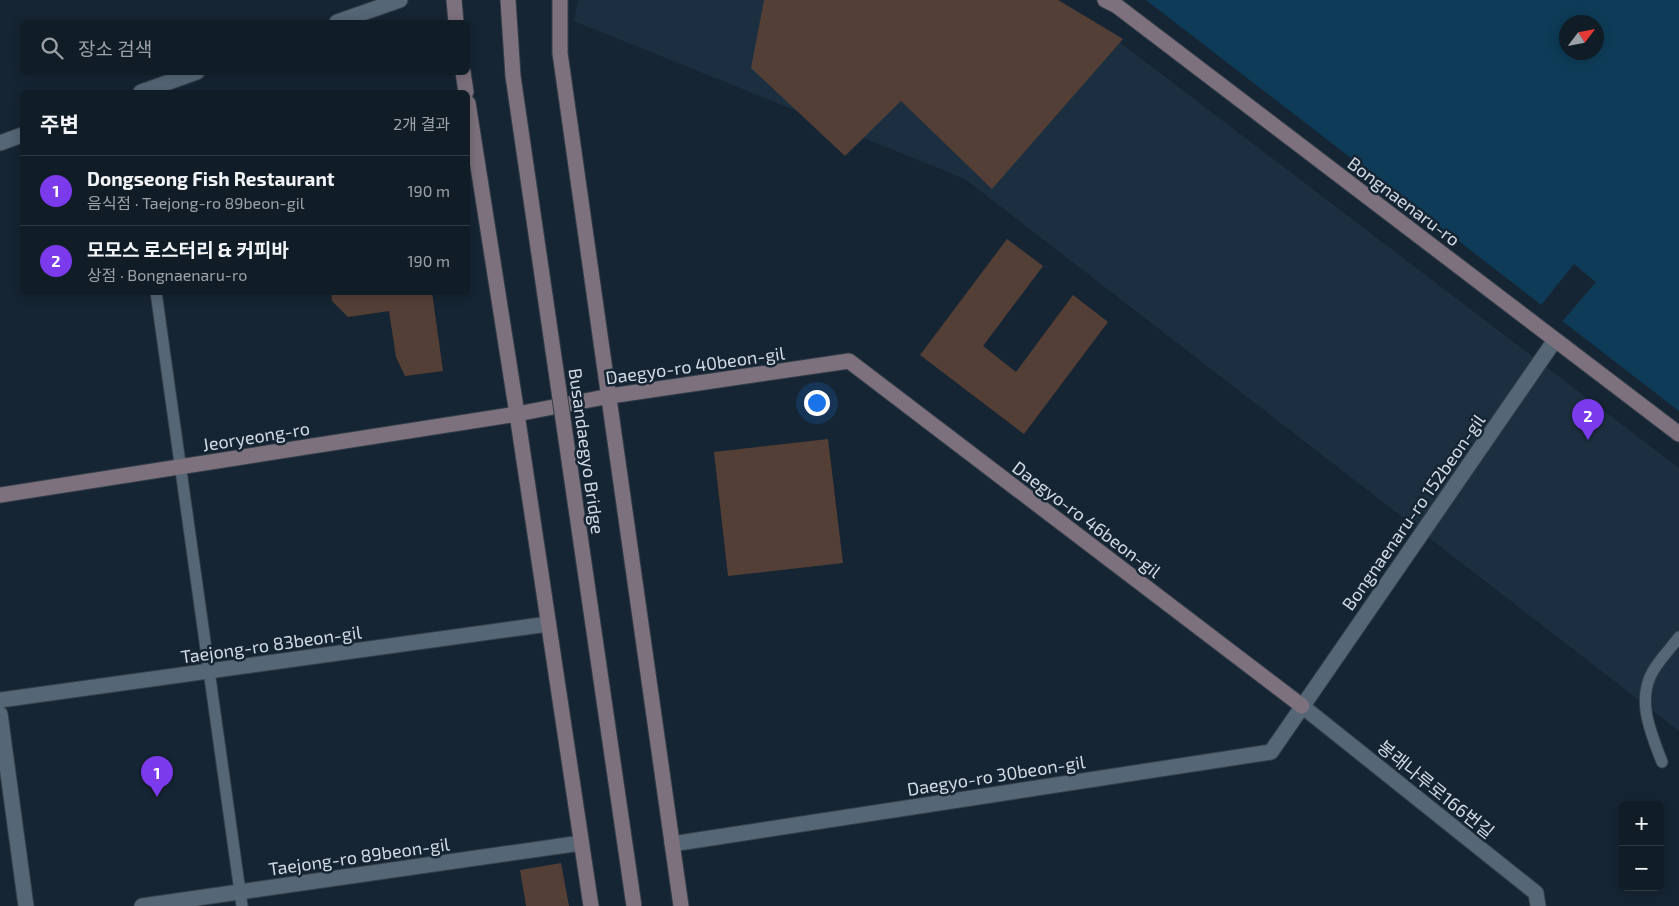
<!DOCTYPE html>
<html lang="ko">
<head>
<meta charset="utf-8">
<style>
  :root { --surface:#101c26; --page:#19252e; --text:#f1f3f6; --muted:#9ca1a7; --line:#303a43; --accent:#7c3aed }
  body { margin:0; font-family:"Exo 2","Noto Sans KR",sans-serif; background:var(--page); color:var(--text) }
  .controls { position:absolute; right:15px; bottom:15px; display:grid; overflow:hidden; border-radius:8px; box-shadow:0 2px 12px #0003 }
  .controls button { width:45px; height:45px; display:grid; place-items:center; padding:0; border:0; border-bottom:1px solid var(--line); background:var(--surface); color:var(--text); font:25px sans-serif }
  .compass { position:absolute; left:1559px; top:15px; width:45px; height:45px; border-radius:50%; background:var(--surface); box-shadow:0 2px 12px #0003; rotate:58deg }
  .you { position:absolute; left:816px; top:402px; width:18px; height:18px; margin:-12px; border:4px solid #fff; border-radius:50%; background:#1a73e8; box-shadow:0 0 0 8px #1a73e833 }
  .badge { display:grid; place-items:center; width:32px; height:32px; border-radius:50%; background:var(--accent); color:#fff; font-size:16px; font-weight:700 }
  .pin { position:absolute; translate:-50% -41px; filter:drop-shadow(0 1px 2px #0008) }
  .pin::after { content:''; position:absolute; top:26px; width:18px; height:15px; background:inherit; clip-path:polygon(0 0,100% 0,50% 100%) }
  .list { margin:0; padding:0; list-style:none }
  h2 { display:flex; justify-content:space-between; align-items:center; height:65px; margin:0; padding:0 20px; font-size:21px }
  h2 small { font-size:16px; font-weight:400; color:var(--muted) }
  .list li { display:grid; grid-template-columns:32px 1fr auto; gap:15px; align-items:center; box-sizing:border-box; height:70px; padding:0 20px; border-top:1px solid var(--line) }
  .list b { display:block; font-size:19px; white-space:nowrap }
  .list p { margin:0; font-size:16px; white-space:nowrap; color:var(--muted) }
  .list em { font-size:16px; font-style:normal; color:var(--muted) }
  .icon { flex:none; width:28px; height:28px; fill:none; stroke:currentColor; stroke-width:2; stroke-linecap:round; stroke-linejoin:round }
  .map { position:relative; flex:none; width:1679px; height:906px; overflow:hidden }
  .search { position:absolute; background:var(--surface); box-shadow:0 2px 12px #0003; left:20px; top:20px; width:450px; height:55px; display:flex; align-items:center; gap:12px; box-sizing:border-box; padding:0 18px; border-radius:8px; color:var(--muted); font-size:19px }
  .panel { position:absolute; background:var(--surface); box-shadow:0 2px 12px #0003; left:20px; top:90px; width:450px; height:205px; border-radius:8px }
  .map>svg:first-child { display:block }
  .built { fill:#1b2f40 }
  .water { fill:#0e3c58; fill-rule:evenodd }
  .pier { fill:#162533 }
  .building { fill:#543f36 }
  .lines { fill:none; stroke-linecap:round; stroke-linejoin:round }
  .lane-casing { stroke:#343f4a; stroke-width:13 }
  .street-casing { stroke:#343f4a; stroke-width:17 }
  .secondary-casing { stroke:#343f4a; stroke-width:17 }
  .lane { stroke:#556676; stroke-width:11 }
  .street { stroke:#556676; stroke-width:15 }
  .secondary { stroke:#7c717c; stroke-width:15 }
  .secondary-bridge-casing { stroke:#343f4a; stroke-width:17; stroke-linecap:butt }
  .secondary-bridge { stroke:#7c717c; stroke-width:15 }
  .labels { text-anchor:middle; dominant-baseline:central; stroke-width:5; stroke-linejoin:round; paint-order:stroke }
  .street-label { font-size:18px; fill:#d2dbe4; stroke:#162533 }
</style>
</head>
<body>
<div class="map">
<svg width="1679" height="906" viewBox="0 0 1679 906">
  <rect width="100%" height="100%" fill="#162533"/>
  <path class="built" d="M578,0H1052L1105,31L1679,468V731L965,179L574,21Z"/>
  <path class="water" d="M1146,0H1679V411ZM1566,22H1596V52H1566Z"/>
  <path class="pier" d="M1574,264L1596,282L1562,322L1541,305Z"/>
  <path class="building" d="M764,0H1058L1123,39L992,189L901,101L845,156L751,68Z
    M1007,239L1043,266L983,346L1016,372L1073,295L1108,322L1024,434L920,355Z
    M331,292H432L443,371L405,376L396,357L389,311L348,317L332,301Z
    M828,439L843,563L728,576L714,452Z
    M561,863L569,906H526L520,870Z"/>
  <g class="lines">
    <g class="lane-casing">
      <path id="lane" d="M156,292L242,906
        M1662,762C1651,733 1636,700 1653,671C1660,659 1671,648 1679,637"/>
    </g>
    <g class="street-casing">
      <path id="street" d="M337,22L400,0
        M141,92L197,72
        M0,143L22,135
        M0,700L548,624
        M1302,706L1536,893L1538,906
        M0,714L26,906
        M672,844L1271,752L1555,340
        M142,906L581,843"/>
    </g>
    <g class="secondary-casing">
      <path id="secondary" d="M454,0L456,22
        M560,0V53L681,906
        M1105,0L1117,6L1679,434
        M463,72L466,92
        M468,103L517,414L591,906
        M0,495L517,414L610,396L849,361L1302,706"/>
    </g>
    <use href="#lane" class="lane"/>
    <use href="#street" class="street"/>
    <use href="#secondary" class="secondary"/>
    <g class="secondary-bridge-casing">
      <path id="secondary-bridge" d="M508,0L513,76L634,906"/>
    </g>
    <use href="#secondary-bridge" class="secondary-bridge"/>
  </g>
  <g class="labels">
    <g class="street-label">
      <text transform="translate(1404 201) rotate(37)">Bongnaenaru-ro</text>
      <text transform="translate(695 365) rotate(-8)">Daegyo-ro 40beon-gil</text>
      <text transform="translate(256 436) rotate(-9)">Jeoryeong-ro</text>
      <text transform="translate(587 451) rotate(82)">Busandaegyo Bridge</text>
      <text transform="translate(1413 512) rotate(-55)">Bongnaenaru-ro 152beon-gil</text>
      <text transform="translate(1087 519) rotate(37)">Daegyo-ro 46beon-gil</text>
      <text transform="translate(271 644) rotate(-8)">Taejong-ro 83beon-gil</text>
      <text transform="translate(996 775) rotate(-9)">Daegyo-ro 30beon-gil</text>
      <text transform="translate(1436 789) rotate(39)">봉래나루로166번길</text>
      <text transform="translate(359 856) rotate(-8)">Taejong-ro 89beon-gil</text>
    </g>
  </g>
</svg>
<div class="controls">
<button>+</button>
<button>−</button>
</div>
<svg class="compass" viewBox="-18 -18 36 36"><path d="M0-13l5 13h-10z" fill="#e53935"/><path d="M0 13l5-13h-10z" fill="#9ca1a7"/></svg>
<div class="you"></div>
<div class="pin badge" style="left:157px;top:797px">1</div>
<div class="pin badge" style="left:1588px;top:440px">2</div>
<div class="search"><svg class="icon" aria-label="search" viewBox="0 0 24 24"><circle cx="10" cy="10" r="6"/><path d="M15 15l6 6"/></svg>장소 검색</div>
<section class="panel">
<h2>주변<small>2개 결과</small></h2>
<ul class="list">
<li><span class="badge">1</span><div><b>Dongseong Fish Restaurant</b><p>음식점 · Taejong-ro 89beon-gil</p></div><em>190 m</em></li>
<li><span class="badge">2</span><div><b>모모스 로스터리 &amp; 커피바</b><p>상점 · Bongnaenaru-ro</p></div><em>190 m</em></li>
</ul>
</section>
</div>
</body>
</html>
